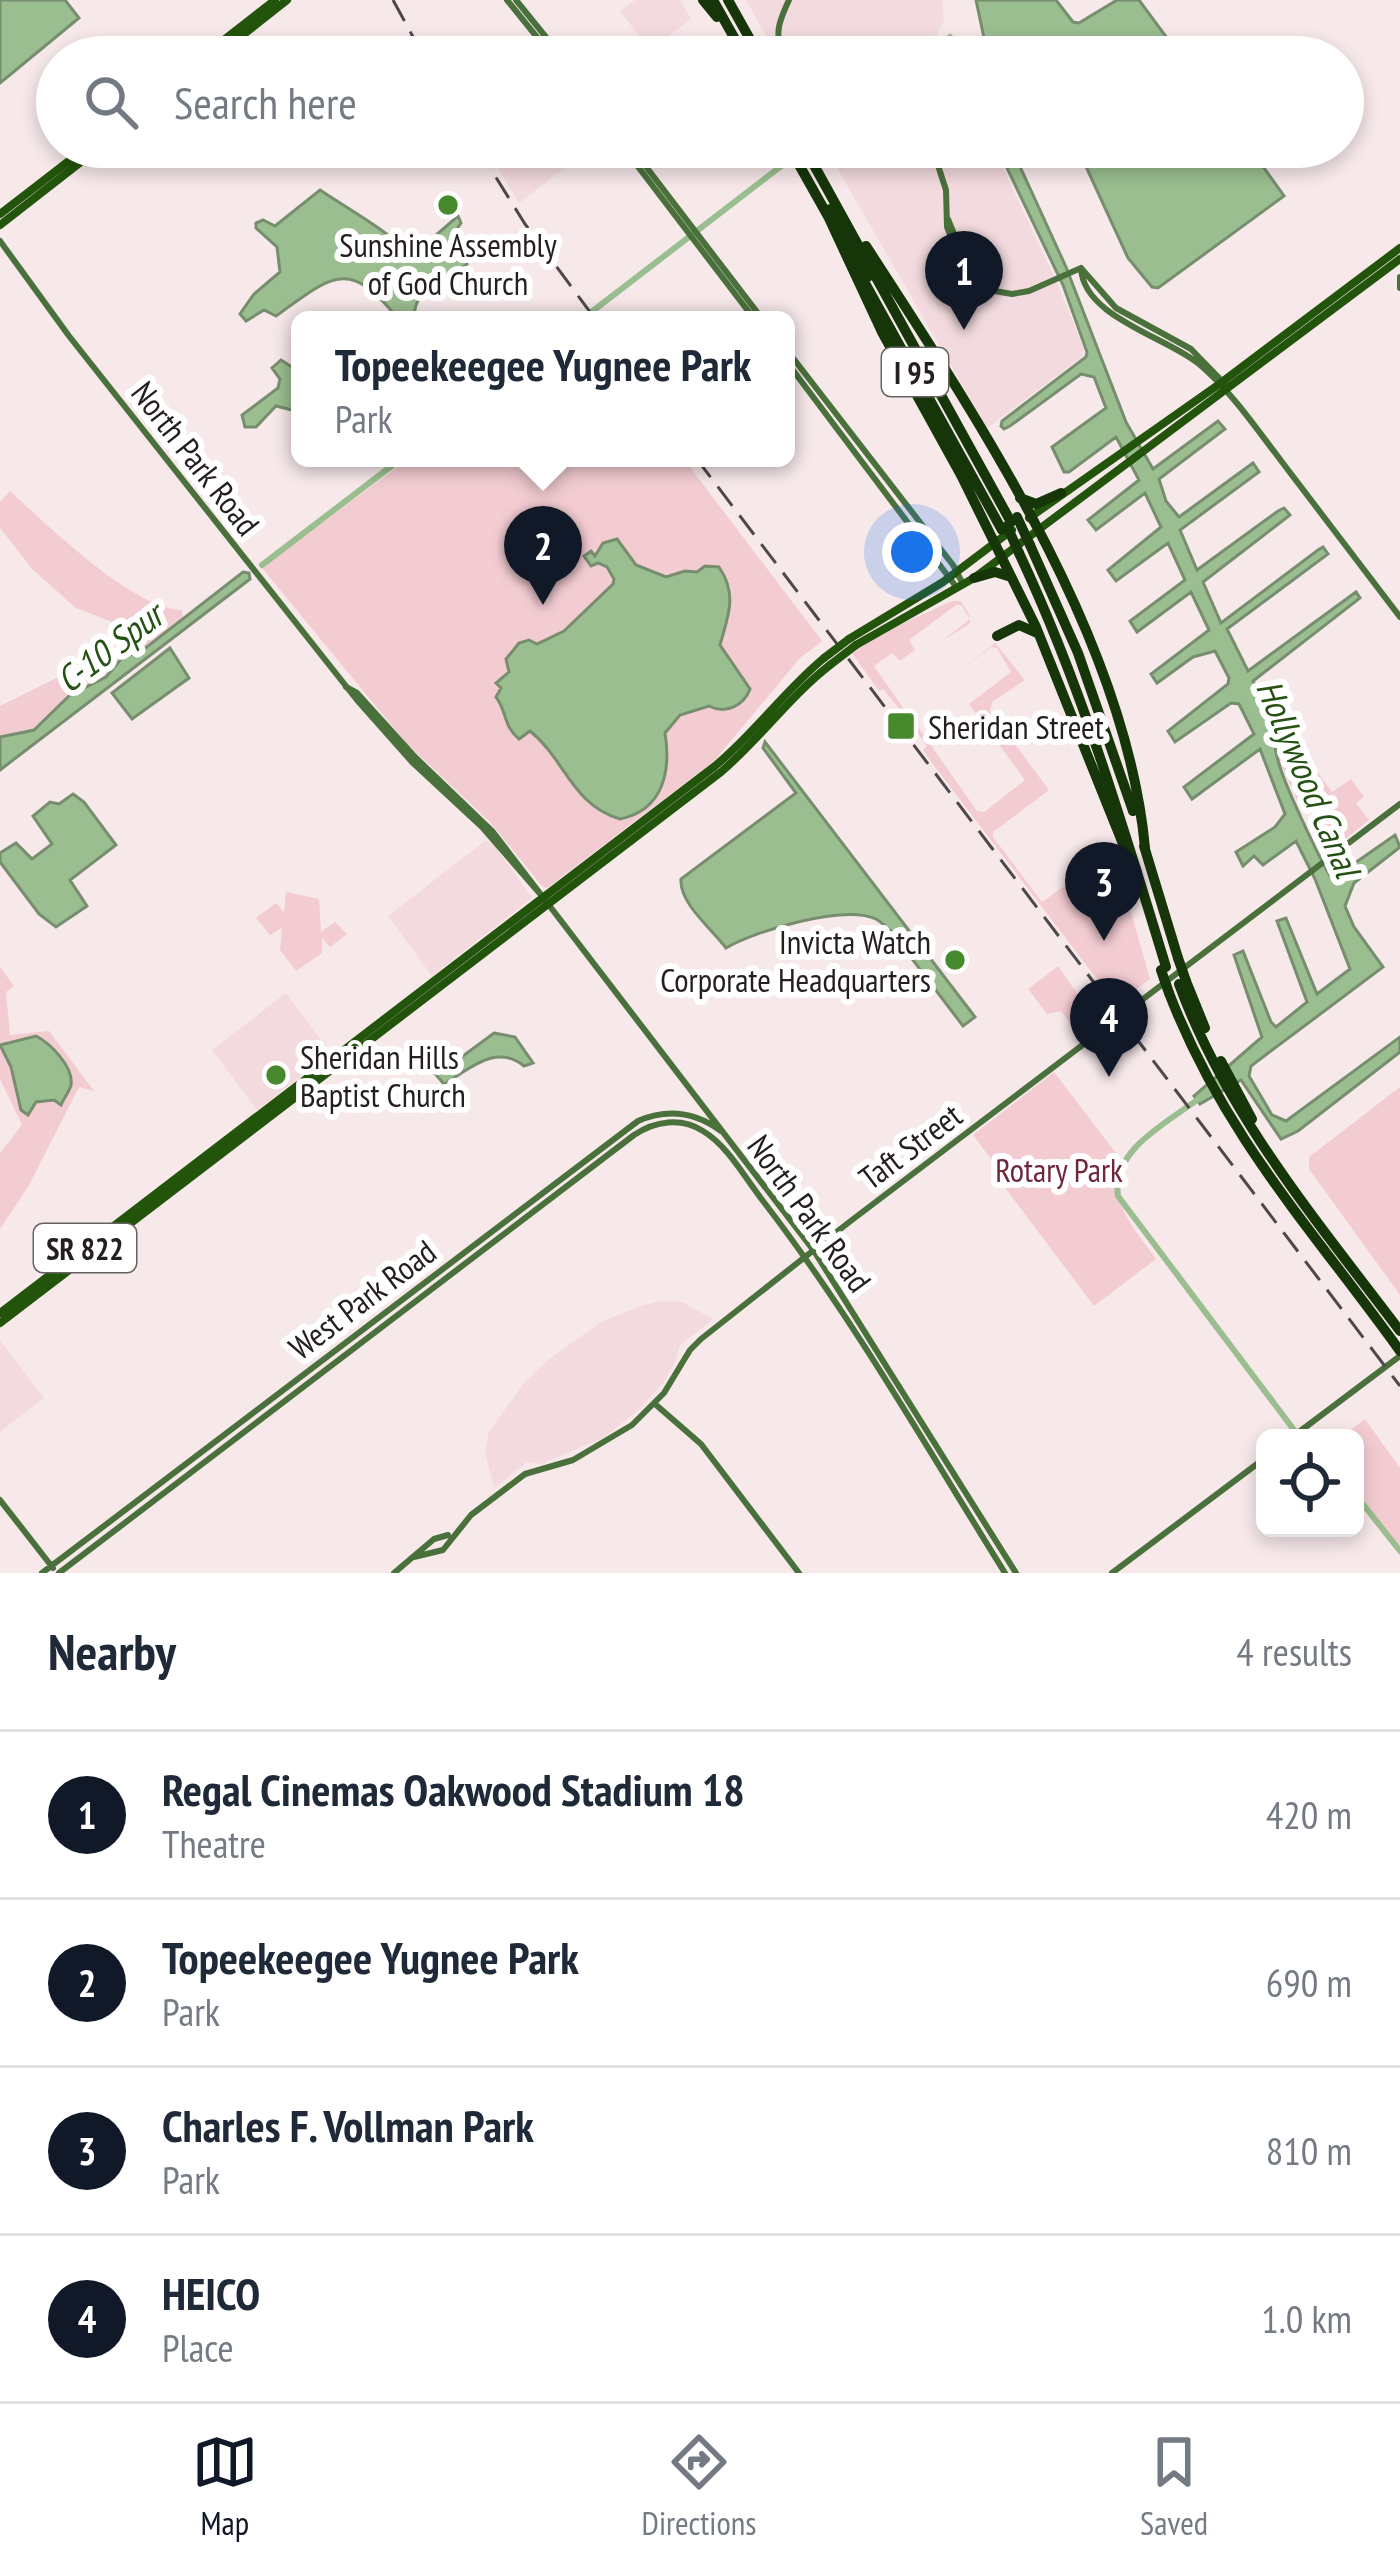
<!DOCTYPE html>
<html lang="en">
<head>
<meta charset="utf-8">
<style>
  :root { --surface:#fff; --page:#f6f6f7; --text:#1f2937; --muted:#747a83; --line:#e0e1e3; --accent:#111827 }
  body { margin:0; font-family:"PT Sans Narrow",sans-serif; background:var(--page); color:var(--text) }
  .controls { position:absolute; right:36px; bottom:36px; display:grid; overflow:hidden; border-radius:18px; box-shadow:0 6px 18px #0003 }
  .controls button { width:108px; height:108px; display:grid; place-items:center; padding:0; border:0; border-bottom:3px solid var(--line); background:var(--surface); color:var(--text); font:60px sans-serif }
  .you { position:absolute; left:912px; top:552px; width:42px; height:42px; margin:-30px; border:9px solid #fff; border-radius:50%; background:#1a73e8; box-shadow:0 0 0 18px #1a73e833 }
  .badge { display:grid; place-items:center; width:78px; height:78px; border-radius:50%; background:var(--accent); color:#fff; font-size:39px; font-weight:700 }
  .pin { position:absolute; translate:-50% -99px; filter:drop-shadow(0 3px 6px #0008) }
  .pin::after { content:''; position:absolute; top:63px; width:42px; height:36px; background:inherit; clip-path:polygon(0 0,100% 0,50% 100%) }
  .popup { position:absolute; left:291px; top:311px; width:504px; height:156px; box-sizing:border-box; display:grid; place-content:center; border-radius:18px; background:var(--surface); filter:drop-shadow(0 3px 9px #0005); font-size:39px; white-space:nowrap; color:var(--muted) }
  .popup b { font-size:45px; color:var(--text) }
  .popup::after { content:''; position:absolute; left:50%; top:100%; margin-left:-24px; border:24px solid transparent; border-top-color:var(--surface) }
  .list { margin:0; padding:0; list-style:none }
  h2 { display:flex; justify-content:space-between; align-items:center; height:156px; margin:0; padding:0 48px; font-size:51px }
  h2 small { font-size:39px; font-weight:400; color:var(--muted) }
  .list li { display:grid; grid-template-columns:78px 1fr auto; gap:36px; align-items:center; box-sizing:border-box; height:168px; padding:0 48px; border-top:3px solid var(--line) }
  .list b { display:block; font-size:45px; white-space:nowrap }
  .list p { margin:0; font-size:39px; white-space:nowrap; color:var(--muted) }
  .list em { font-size:39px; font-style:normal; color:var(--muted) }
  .icon { flex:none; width:66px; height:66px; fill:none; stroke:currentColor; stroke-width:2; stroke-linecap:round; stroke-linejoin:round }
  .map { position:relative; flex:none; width:1400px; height:1573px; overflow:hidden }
  .search { position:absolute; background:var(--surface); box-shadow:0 6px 18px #0003; left:36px; right:36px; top:36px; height:132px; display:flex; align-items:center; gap:30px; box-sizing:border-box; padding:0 42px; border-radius:66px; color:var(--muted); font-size:45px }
  .sheet { height:828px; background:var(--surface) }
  nav { display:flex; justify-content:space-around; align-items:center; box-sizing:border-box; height:168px; border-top:3px solid var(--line); background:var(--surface); font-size:33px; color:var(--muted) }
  nav a { display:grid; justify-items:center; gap:6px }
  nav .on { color:var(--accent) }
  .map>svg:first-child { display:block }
  .built { fill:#f2dade }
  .green { fill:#f3ccd2 }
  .water { fill:#9bbe90; stroke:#778e6e; stroke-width:3 }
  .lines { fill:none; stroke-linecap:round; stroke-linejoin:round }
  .canal { stroke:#9bbe90; stroke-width:6 }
  .secondary { stroke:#4a713c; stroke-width:6 }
  .primary { stroke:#22540b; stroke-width:8 }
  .highway { stroke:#163609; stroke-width:10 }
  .rail { stroke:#4f4748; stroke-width:3; stroke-dasharray:24 12; stroke-linecap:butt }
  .primary-bridge { stroke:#22540b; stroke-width:8 }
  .highway-bridge { stroke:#163609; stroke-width:10 }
  .poi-dot { fill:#478a2d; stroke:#fff; stroke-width:4.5 }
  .labels { text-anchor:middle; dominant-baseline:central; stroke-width:12; stroke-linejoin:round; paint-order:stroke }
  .shield { fill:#fff; stroke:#666262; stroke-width:3 }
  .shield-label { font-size:30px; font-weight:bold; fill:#241e1f }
  .poi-label { font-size:33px; fill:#241e1f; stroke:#fff; text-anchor:start }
  .street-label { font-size:33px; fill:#241e1f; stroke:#fff }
  .park-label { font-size:33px; fill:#6f273a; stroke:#fff }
  .water-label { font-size:36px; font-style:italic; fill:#255113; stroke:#fff }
</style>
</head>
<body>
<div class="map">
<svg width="1400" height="1573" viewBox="0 0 1400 1573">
  <rect width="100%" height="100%" fill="#f7e8ea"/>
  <path class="built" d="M635,0H680L691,19L650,50L620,11Z
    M746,0H942L944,21L932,43L914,57H778Z
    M485,147H565L575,160L519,203Z
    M825,147H993L1058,285L1084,349L1083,356L987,428Z
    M485,841L492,842L532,898L432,976L388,916Z
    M286,993L331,1053L257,1110L212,1050Z
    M662,1301L682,1302L713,1319L680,1345L675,1363L663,1383L635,1413L603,1438L541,1464L527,1462L494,1488L485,1452L489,1432L524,1383L548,1360L601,1322L640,1306Z
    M0,1340L44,1398L0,1432Z"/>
  <path class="green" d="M409,458H683L822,641L799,659L714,761L547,888L542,886L489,821L407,744L262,568Z
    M10,491C46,524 133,609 182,610L183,619L143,650L118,664L106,677L70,695L34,730L0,737V706L123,645L120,625L76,608L33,570L0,528V502Z
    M952,601H960C965,608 973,616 969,624L942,641L970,619L961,605H956L909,640L915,650L900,661L892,653L874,666L906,712H902L883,689L879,691L852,653L886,631Z
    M995,643L1025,680L992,702L990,711L1049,790L993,832V837L1042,902L1070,882L1078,892L1117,863L1150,979L1116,1004L929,759L923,750L927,746L911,724L914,721L977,811L984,812L1025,780L969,704L1011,672L997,648L991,647L953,676Z
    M1297,744L1332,792L1351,779L1364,797L1356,803L1369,820L1334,848L1316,805L1302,812L1278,758Z
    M286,892L319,899L321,932L335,922L347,934L330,947L322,938V953L296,971L280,950L282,928L270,935L256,918L276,903L284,912Z
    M1058,966L1097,1022L1079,1035L1061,1011L1047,1014L1028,989Z
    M0,967L14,986L6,992L10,1035L49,1031L94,1091L79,1087L28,1187L0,1229V1153L22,1125L0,1079Z
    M1054,1072L1119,1157C1107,1200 1132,1225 1156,1259L1094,1306L1000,1181L1004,1176L973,1135Z
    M1400,1087V1295L1309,1169V1157Z
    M1365,1419L1400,1468V1550L1355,1487V1438H1340Z"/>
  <path class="water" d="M0,0H65L79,18L0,83Z
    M976,0H1056L1073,22L1079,23L1117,0H1139L1181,57H988Z
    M997,147H1011L1066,267L1126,422L1153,469L1218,421L1225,429L1159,479L1166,501L1179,517L1253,463L1259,472L1180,530L1197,570L1278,511L1284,508L1290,515L1203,582L1221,623L1318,550L1323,547L1328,554L1227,629L1248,671L1356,592L1360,598L1253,681C1265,706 1272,734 1278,760C1283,782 1320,860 1332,879L1395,835L1400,847L1354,883L1345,906L1354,927L1383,967L1251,1066L1249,1076L1272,1115L1286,1121L1400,1037V1052L1298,1131L1281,1139L1241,1080L1200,1104L1194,1096L1262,1037L1234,955L1243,951L1271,1022L1276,1027L1307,1002L1277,921L1286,918L1317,994L1350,969L1315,879L1296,841L1263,865L1254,856L1243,866L1236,852L1275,827L1285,814L1260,749L1192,799L1184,787L1254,734L1239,704L1231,703L1175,742L1168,731L1228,684L1229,678L1215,651L1193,657L1157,683L1151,674L1209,630L1191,592L1137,632L1130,621L1185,580L1168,543L1116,581L1108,570L1161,527L1145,493L1096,530L1088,520L1139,480L1116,437L1069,472H1064L1052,447L1106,408L1094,377L1081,374L1010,426L1004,429L1001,426L1002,421L1086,357L1087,352L1063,285Z
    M1077,147H1249L1284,196L1158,288L1152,287L1128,258Z
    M320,190C353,212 384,228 412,256L458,216L461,223L452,236L467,264C446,281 410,289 415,320H399C349,257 333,275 276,316L264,310L246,321L240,314L254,294L280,272L277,247L256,228V223L263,220L275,226Z
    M281,360L300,372V412L276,406L256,427H245L242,415L278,388L280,379L272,368Z
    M617,539L636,565L666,577L685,571L697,572L705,566L719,567C738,595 728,616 720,645L750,689C744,705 726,715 709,706L680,715L665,733C671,770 664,810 620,819C572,805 565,759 530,731L519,739C503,726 507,711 496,697L501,688L496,683L509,672L506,659L519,643L529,640L537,644L564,631L613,584L614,579L607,567L598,563L591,566L584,556L591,551L595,556L603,543Z
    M243,572L249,573L250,579L0,770V737L34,730L70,695L106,677L122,658L143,650Z
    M170,648L189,678L132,719L112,693Z
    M765,742L975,1017L963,1026L891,931C886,927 881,922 876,919C844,904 755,931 726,948C712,929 679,903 681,879L796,793L763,748Z
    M73,794L84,802L116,845L70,880L87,906L56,927L39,914L0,862V853L16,843L32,859L52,844L33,816L50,802L59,804Z
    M494,1033L515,1037L533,1063L524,1066C496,1043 470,1069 444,1084L432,1070L448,1055L463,1056Z
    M36,1036C50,1043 74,1067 71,1085C69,1092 64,1098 61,1105L54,1100L36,1102L28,1115L21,1110L11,1067L0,1045Z"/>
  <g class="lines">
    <path class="canal" d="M924,57L950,37
      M581,320L806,147
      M262,565L402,458
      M1201,1097C1169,1122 1111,1149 1118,1196L1300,1438
      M1355,1494L1400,1551"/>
    <path class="secondary" d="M507,0L553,57
      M516,0L562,57
      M785,57C773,36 779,21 789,0
      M623,147L755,320
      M631,147L763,320
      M932,147L946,190L947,227L965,273L989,290L1012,294L1029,291L1081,268
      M948,219L971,276
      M0,241L69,336L357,700L412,762L482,827L542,896
      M1081,268C1083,317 1167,337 1199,364C1231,391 1256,428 1282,462C1321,514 1361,565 1400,617
      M1081,268L1116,308L1191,349L1225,384
      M1400,277V288
      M786,349L953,565L963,584
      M786,361L957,588
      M346,687L357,693L415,757L493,832L814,1251L1016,1573
      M655,1404L701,1444L799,1573
      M1291,1438L1400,1356
      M0,1500L53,1568
      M414,1557L443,1550L471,1515L525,1474L573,1460L632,1425L664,1393L690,1350L701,1339L848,1223L1400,804
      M42,1573L638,1121C668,1108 695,1112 721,1131
      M59,1573L634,1135C655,1121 681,1117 703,1131C728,1146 745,1178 763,1201C853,1318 927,1448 1005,1573
      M394,1573L434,1539L448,1535
      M1112,1573L1265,1458"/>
    <path class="primary" d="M202,57L275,0
      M215,57L287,0
      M0,214L87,147
      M0,225L100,147
      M1029,518L1218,385L1400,248
      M849,639L943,582L1012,530
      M856,645L974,578L1400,259
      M0,1313L715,766C755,733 784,691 824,658
      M0,1323L721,772C760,739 789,697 830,665"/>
    <path class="highway" d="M703,0L717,17
      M713,0L745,57
      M728,0L760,57
      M789,147L829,218
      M804,147L1011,522
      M830,209L868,277
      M827,214L882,332L961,475L1036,627L1127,854
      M866,246C978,419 1126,639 1145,848
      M861,276L1002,530
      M1020,498L1036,504L1061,493
      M1030,545L1078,653L1133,811
      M1019,553C1082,687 1123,826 1166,967
      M974,578L995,572L1008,576
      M997,636L1019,625L1037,633
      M1144,846L1178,958
      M1186,981L1205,1028
      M1179,984C1227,1115 1317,1221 1400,1331
      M1169,993C1224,1136 1313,1230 1400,1351
      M1221,1061L1252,1119"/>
    <path class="rail" d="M393,0L424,57
      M477,147L525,224L596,320
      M696,458L1400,1386"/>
    <path class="primary-bridge" d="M824,658L849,639
      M830,665L856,645"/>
    <path class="highway-bridge" d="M1017,517L1030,545
      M1007,526L1019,553
      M1178,958L1186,981
      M1161,970L1169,993"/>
  </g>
  <g class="poi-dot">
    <circle cx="448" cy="205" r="12"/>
    <rect x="886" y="711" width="30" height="30" rx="6"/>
    <circle cx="955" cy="960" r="12"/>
    <circle cx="276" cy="1075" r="12"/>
  </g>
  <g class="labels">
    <g class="shield">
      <rect x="882" y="348" width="66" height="48" rx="9"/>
      <rect x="34" y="1224" width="102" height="48" rx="9"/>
    </g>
    <g class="shield-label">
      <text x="915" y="372">I 95</text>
      <text x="85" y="1248">SR 822</text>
    </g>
    <g class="poi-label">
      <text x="448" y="244" text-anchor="middle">Sunshine Assembly<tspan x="448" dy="38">of God Church</tspan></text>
      <text x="928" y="726">Sheridan Street</text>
      <text x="931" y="941" text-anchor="end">Invicta Watch<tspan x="931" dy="38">Corporate Headquarters</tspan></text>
      <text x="300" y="1056">Sheridan Hills<tspan x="300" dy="38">Baptist Church</tspan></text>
    </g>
    <g class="street-label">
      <text transform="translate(196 458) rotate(52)">North Park Road</text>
      <text transform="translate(910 1146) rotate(-37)">Taft Street</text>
      <text transform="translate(810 1213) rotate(54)">North Park Road</text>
      <text transform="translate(362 1299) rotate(-37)">West Park Road</text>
    </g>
    <g class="park-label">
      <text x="1059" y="1169">Rotary Park</text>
    </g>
    <g class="water-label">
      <text transform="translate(109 647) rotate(-37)">C-10 Spur</text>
      <text transform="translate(1309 778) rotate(67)">Hollywood Canal</text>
    </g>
  </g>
</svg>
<div class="controls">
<button><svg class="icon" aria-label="locate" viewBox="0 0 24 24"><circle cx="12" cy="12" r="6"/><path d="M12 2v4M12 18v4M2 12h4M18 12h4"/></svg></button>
</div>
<div class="you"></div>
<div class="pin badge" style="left:964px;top:330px">1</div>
<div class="pin badge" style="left:543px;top:605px">2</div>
<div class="popup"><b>Topeekeegee Yugnee Park</b>Park</div>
<div class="pin badge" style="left:1104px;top:941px">3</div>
<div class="pin badge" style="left:1109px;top:1077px">4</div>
<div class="search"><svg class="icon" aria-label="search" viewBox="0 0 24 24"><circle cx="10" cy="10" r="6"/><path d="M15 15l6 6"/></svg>Search here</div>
</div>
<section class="sheet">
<h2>Nearby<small>4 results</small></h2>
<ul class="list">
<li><span class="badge">1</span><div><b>Regal Cinemas Oakwood Stadium 18</b><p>Theatre</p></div><em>420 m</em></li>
<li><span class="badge">2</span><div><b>Topeekeegee Yugnee Park</b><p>Park</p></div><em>690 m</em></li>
<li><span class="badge">3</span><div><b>Charles F. Vollman Park</b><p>Park</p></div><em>810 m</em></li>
<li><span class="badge">4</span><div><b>HEICO</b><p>Place</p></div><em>1.0 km</em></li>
</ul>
</section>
<nav>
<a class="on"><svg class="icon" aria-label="map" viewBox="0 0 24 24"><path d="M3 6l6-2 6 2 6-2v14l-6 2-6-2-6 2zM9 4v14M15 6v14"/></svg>Map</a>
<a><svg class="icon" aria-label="directions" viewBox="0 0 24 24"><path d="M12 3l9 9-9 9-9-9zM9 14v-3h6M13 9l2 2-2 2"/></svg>Directions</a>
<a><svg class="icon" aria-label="saved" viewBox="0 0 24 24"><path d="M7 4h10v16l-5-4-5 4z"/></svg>Saved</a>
</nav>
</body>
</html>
